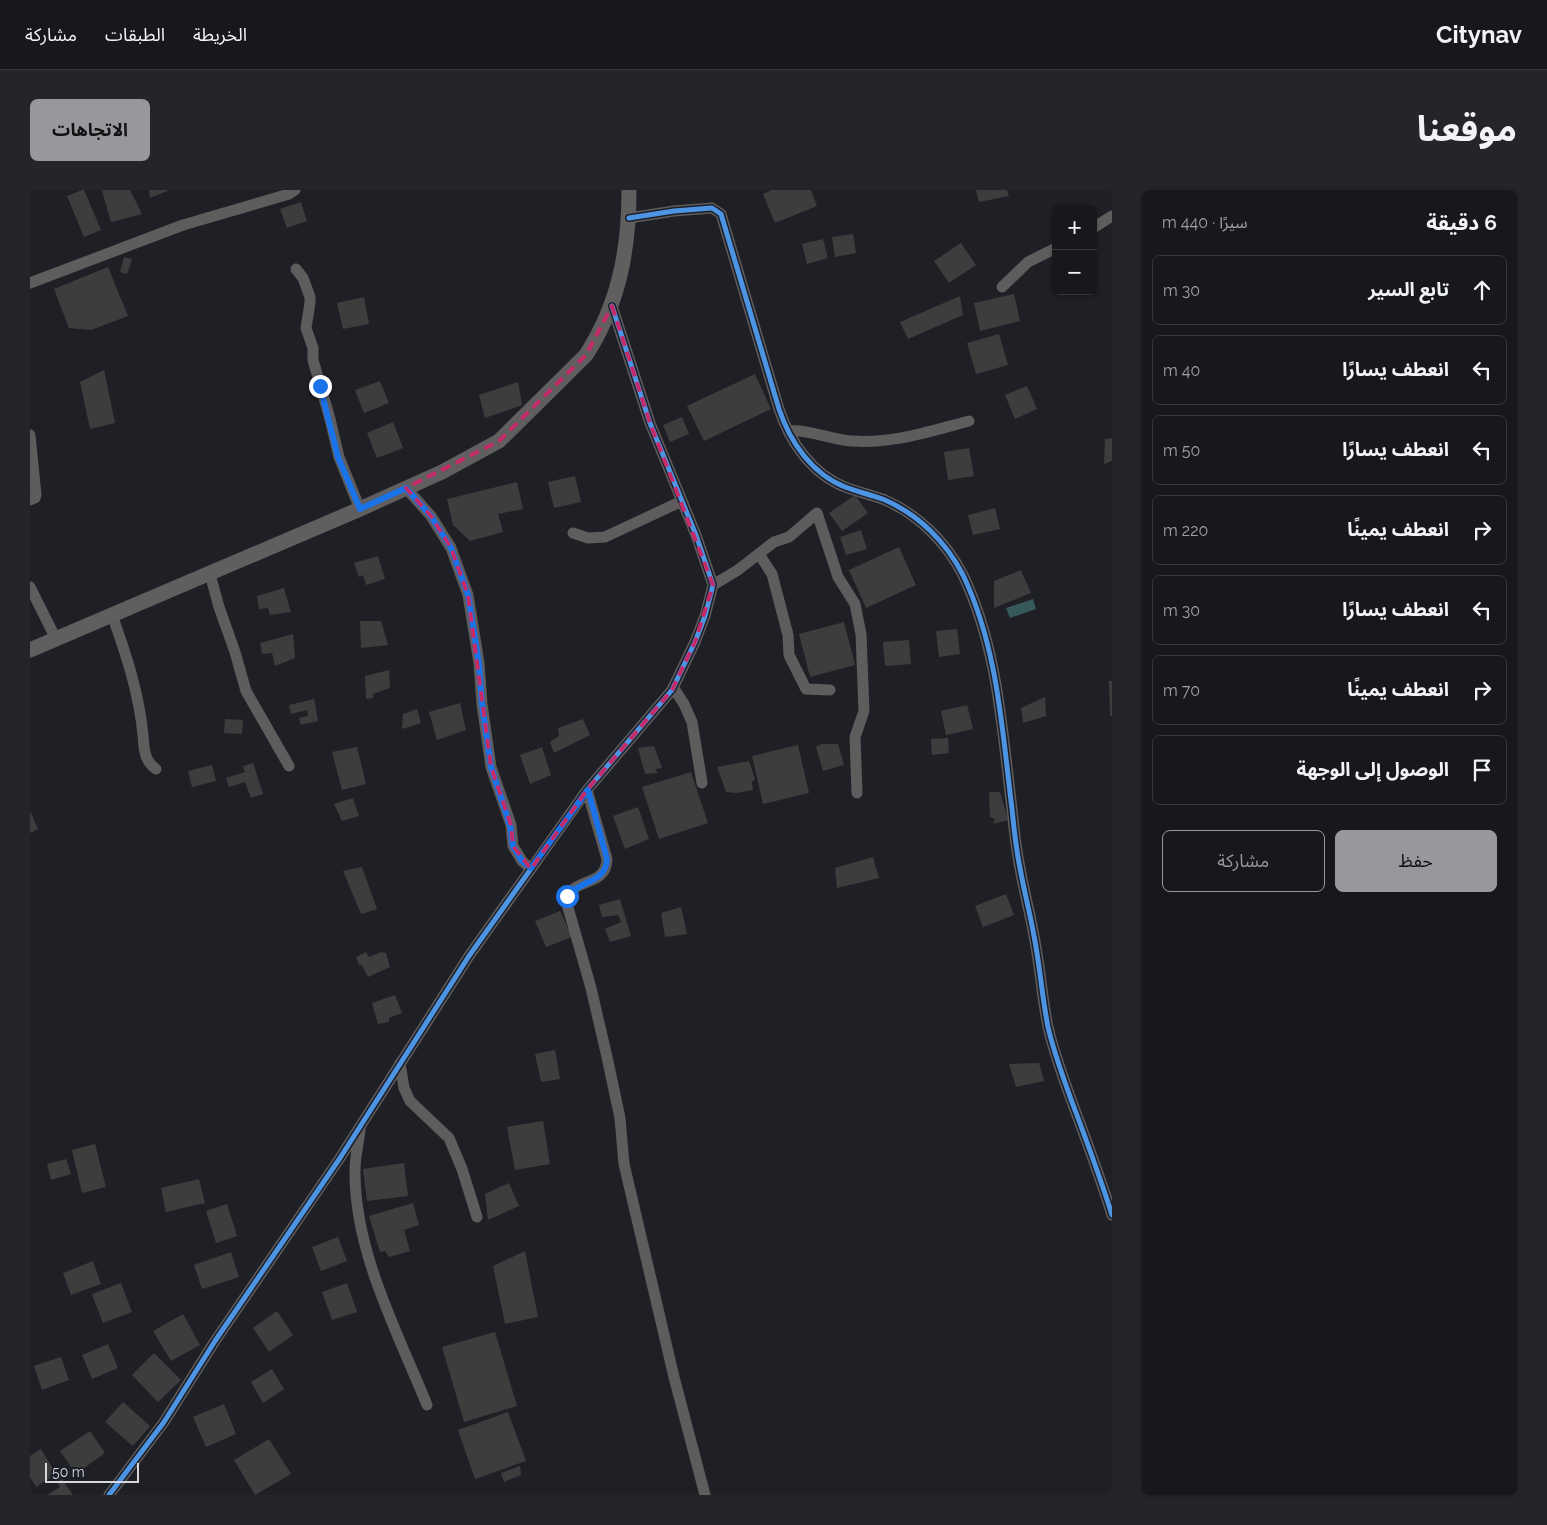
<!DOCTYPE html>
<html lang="ar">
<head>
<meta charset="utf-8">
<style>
  :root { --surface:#17181c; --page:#242529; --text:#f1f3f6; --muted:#9ea0a3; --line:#36373b; --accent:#96989d }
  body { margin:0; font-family:Raleway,"Noto Sans Arabic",sans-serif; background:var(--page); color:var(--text); direction:rtl }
  .controls { position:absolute; right:15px; top:15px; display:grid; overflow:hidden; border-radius:8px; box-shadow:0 1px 4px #0004 }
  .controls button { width:45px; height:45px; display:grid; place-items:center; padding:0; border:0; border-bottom:1px solid var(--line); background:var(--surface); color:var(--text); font:25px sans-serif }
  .scale { position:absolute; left:15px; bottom:12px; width:94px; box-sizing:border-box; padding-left:5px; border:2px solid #d6d8de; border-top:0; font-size:14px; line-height:18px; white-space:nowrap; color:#d6d8de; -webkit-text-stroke:4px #1c1f28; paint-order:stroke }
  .stop { position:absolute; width:15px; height:15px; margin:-11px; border:4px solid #1a73e8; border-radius:50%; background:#fff }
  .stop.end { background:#1a73e8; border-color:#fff; box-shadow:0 1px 5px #0008 }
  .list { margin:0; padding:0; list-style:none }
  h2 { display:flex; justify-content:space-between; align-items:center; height:65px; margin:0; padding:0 20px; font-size:21px }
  h2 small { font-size:16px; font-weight:400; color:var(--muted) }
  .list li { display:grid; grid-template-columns:32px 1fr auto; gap:15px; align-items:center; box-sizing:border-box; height:70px; margin:0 10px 10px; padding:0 10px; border:1px solid var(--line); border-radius:8px }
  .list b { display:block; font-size:19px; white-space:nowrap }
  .list em { font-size:16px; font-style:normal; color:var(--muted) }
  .actions { display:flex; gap:10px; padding:15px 20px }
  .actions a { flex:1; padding:11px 0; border:1px solid var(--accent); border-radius:8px; text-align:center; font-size:18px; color:var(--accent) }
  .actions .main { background:var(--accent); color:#111 }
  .icon { flex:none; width:28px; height:28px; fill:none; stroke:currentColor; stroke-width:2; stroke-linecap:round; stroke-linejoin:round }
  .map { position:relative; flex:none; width:1082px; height:1305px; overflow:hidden; direction:ltr; border-radius:8px }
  header { display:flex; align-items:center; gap:30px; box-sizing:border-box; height:70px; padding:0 25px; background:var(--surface); border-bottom:1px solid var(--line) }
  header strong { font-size:24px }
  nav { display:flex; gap:28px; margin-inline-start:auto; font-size:18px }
  .intro { display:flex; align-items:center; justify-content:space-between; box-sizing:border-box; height:120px; padding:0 30px }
  h1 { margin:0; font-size:35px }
  .button { padding:12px 22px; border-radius:8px; background:var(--accent); color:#111; font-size:18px; font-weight:700 }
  main { display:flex; gap:30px; padding:0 30px }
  aside { flex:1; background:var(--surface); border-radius:8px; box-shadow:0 1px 4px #0004 }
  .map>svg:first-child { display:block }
  .water { fill:#38595b }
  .building { fill:#3e3d3e }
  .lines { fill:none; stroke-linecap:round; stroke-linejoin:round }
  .street { stroke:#5f5c5d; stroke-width:11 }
  .secondary { stroke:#615e60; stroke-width:15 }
  .cycleway-casing { stroke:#1c1f28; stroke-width:8 }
  .cycleway { stroke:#4d94e3; stroke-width:5 }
  .route { stroke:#1a73e8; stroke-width:6 }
  .marked { fill:none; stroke:#c42b68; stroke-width:4; stroke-dasharray:10 6; stroke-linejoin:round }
</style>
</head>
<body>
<header>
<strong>Citynav</strong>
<nav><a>الخريطة</a><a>الطبقات</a><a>مشاركة</a></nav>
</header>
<div class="intro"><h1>موقعنا</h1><a class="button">الاتجاهات</a></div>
<main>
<aside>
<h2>6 دقيقة<small>سيرًا · 440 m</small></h2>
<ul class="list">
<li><svg class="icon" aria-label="ahead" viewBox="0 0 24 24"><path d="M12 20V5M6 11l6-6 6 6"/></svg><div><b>تابع السير</b></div><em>30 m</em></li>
<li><svg class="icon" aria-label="left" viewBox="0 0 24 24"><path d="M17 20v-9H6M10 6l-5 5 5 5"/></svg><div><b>انعطف يسارًا</b></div><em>40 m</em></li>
<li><svg class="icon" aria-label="left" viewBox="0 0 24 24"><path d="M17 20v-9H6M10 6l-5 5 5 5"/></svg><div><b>انعطف يسارًا</b></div><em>50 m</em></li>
<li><svg class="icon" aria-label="right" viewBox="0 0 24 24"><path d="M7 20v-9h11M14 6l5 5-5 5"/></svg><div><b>انعطف يمينًا</b></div><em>220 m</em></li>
<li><svg class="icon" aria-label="left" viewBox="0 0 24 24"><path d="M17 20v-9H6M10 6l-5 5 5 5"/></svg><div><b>انعطف يسارًا</b></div><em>30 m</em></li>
<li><svg class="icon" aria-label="right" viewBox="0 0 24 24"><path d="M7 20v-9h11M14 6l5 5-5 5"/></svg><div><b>انعطف يمينًا</b></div><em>70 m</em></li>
<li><svg class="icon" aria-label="arrive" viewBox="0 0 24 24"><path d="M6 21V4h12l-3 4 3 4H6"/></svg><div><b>الوصول إلى الوجهة</b></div></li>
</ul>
<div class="actions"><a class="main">حفظ</a><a>مشاركة</a></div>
</aside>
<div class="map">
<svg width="1082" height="1305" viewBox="0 0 1082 1305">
  <rect width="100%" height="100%" fill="#1f2025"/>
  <path class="water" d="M1003,409L1006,419L980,428L976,418Z"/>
  <path class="building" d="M52,0H54L71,40L54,47L37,6Z
    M73,0H100L112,24L81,32L72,1Z
    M119,0H140L120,8Z
    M742,0H781L787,16L745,33L733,4Z
    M946,0H977L979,6L949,12Z
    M271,12L277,31L257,38L250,19Z
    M823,44L826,63L805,67L802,47Z
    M793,49L798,68L777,74L772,54Z
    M931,53L946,75L919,93L904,71Z
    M94,67L102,69L97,84L90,82Z
    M78,77L98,126L61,140L39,138L24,99Z
    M984,104L990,131L950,141L944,113Z
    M930,106L933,125L878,149L870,132Z
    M334,107L339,134L313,139L307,113Z
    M969,144L978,175L946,184L937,153Z
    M74,180L85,233L60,239L50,192Z
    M725,184L741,219L674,251L657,216Z
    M350,191L359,213L334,223L325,200Z
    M488,192L492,215L455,228L449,205Z
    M997,196L1007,219L985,229L975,205Z
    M652,227L659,244L640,252L633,235Z
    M363,232L373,258L347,268L337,243Z
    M1082,248V271L1074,274L1075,249Z
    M939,258L944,286L918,290L914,262Z
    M545,286L551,312L524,318L518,292Z
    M487,292L493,319L468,324L473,342L440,351L423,335L417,309Z
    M825,305L838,323L812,341L799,323Z
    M965,318L970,339L943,345L938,325Z
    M831,340L837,359L816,365L810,347Z
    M869,357L886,395L836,418L819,380Z
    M348,366L355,389L336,395L333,385L329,387L324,373Z
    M991,380L1001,403L964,418V391Z
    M254,398L261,422L240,425L238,418L229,419L227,406Z
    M330,431H351L358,455L331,458Z
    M814,432L825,475L780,487L769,444Z
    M927,439L930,464L909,467L906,441Z
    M263,444L265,468L245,476L242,463L232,464L230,453Z
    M879,450L881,474L855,476L853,452Z
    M359,480L360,498L343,504V508L336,509L335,486Z
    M1079,491H1082V526H1080Z
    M1015,507L1016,526L993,533L991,518Z
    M284,509L288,531L271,535L269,528L278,526L277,520L261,524L259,515Z
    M430,513L436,540L407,550L399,522Z
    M937,515L943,539L916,545L911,521Z
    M387,519L391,533L372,539L373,524Z
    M195,529L213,530L212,544L194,543Z
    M553,529L560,545L524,563L520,552L529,546L528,538Z
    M918,548L919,563L902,565L901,549Z
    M792,554H808L814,575L793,581L786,557Z
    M768,555L779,603L733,614L722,566Z
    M624,556L632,578L625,579L628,583L615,584L608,558Z
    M327,557L336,594L312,600L302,562Z
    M512,557L521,585L500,594L490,565Z
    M719,571L725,589L722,592L723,600L707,603L696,602L687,577Z
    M223,573L233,604L221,608L215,592L199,597L196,588L215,582L213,576Z
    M182,575L186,591L162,597L158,581Z
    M661,582L678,633L629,649L612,597Z
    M959,602H970L978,630L963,634L965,629L960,627Z
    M323,608L329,626L312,631L304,614Z
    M608,617L619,649L595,659L583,626Z
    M0,621L8,639L0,643Z
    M843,667L849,688L807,698L805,678Z
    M332,677L347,719L331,724L313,681Z
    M976,704L984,725L953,737L945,716Z
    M590,709L601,746L580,752L575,739L591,732L588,725L572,727L569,715Z
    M651,717L657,744L635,747L631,723Z
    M530,721L542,747L516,757L505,731Z
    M336,762L339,767L351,762L356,763L360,777L338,787L332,775H329L326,767Z
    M365,805L372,823L359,828V832L348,834L342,813Z
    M525,860L530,889L511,892L505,864Z
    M1009,873L1014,891L986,897L979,874Z
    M513,931L520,974L485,980L477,937Z
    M65,954L76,997L52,1003L42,960Z
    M36,969L41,984L21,990L17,974Z
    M374,973L378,1006L337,1011L333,979Z
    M169,989L175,1013L136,1022L131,998Z
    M479,993L489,1016L458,1030L455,1004Z
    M383,1013L389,1035L374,1040L380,1061L359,1067L355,1061L350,1062L339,1026Z
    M197,1014L207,1046L186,1053L176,1021Z
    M308,1047L317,1071L291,1081L282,1057Z
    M495,1061L508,1127L475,1134L463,1076Z
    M201,1062L209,1087L172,1099L164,1075Z
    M63,1071L71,1094L41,1105L33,1083Z
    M91,1093L102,1122L73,1133L62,1104Z
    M317,1093L327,1122L302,1130L292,1102Z
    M247,1121L263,1145L239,1162L223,1138Z
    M153,1124L170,1155L141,1171L123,1141Z
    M465,1142L487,1216L434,1232L412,1157Z
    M78,1154L88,1178L62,1189L52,1165Z
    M124,1163L151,1190L128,1212L102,1185Z
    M31,1167L39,1190L12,1200L4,1176Z
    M242,1179L254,1199L233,1213L221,1192Z
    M93,1212L120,1236L103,1256L75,1232Z
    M194,1214L206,1244L176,1257L163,1227Z
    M478,1222L496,1271L445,1289L428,1240Z
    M60,1241L75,1263L46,1284L30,1261Z
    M239,1249L261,1284L225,1305L204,1270Z
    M11,1259L26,1284L6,1297L0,1287V1266Z
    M490,1276L491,1285L474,1292L471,1283Z
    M32,1289L43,1305H17L30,1297L27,1292Z"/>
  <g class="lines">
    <path class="street" d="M599,28L644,21L682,18L691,24L749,219C760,252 782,284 815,297C828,302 842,305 855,310C889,325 916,352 933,385C968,458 972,540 982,619C984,639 986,659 990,678C994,701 1000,723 1004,746C1010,776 1012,807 1018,837C1024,863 1033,887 1042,912C1056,949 1070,987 1082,1025
      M1063,38L1082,26
      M266,79L273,88L280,107V113L276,138L283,158V170L300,229L309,267L330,319
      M0,93L153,35L259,4L265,0
      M972,97L998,72L1026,58
      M758,241C779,239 801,250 822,251C863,254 900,241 939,231
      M0,245L6,305L5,308L0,310
      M376,298L401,326L421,358L438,405L449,473L452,514L461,577L481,635L483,656L492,671L501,679
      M543,343L558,348L575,347L652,311
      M729,364L742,384L758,445L759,465L776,499L800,500
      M180,384L189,417L205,462L216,501L259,576
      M683,395L708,380L744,352L759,347L787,323L808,387L825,414L831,444L834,521L825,547L827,603
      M0,397L26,449
      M82,425C96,464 109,503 113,545C114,558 114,571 126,579
      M643,497L654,514L662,532L672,593
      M557,600L577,669C576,700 538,685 537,714L561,798L577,867L590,928L594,974L644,1187L675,1305
      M370,873L374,898L380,911L419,948L432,979L447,1027
      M330,939C329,952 325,966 325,980C324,1061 367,1141 397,1215
      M79,1305L134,1232L185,1151L310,968L439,766L557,600L642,500L665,452L675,426L683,395L666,345L620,233L582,116"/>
    <path class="secondary" d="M0,460L330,319L412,282L469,251L556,165C589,114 599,60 599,0"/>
    <g class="cycleway-casing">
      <path id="cycleway" d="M599,28L644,21L682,18L691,24L749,219C760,252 782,284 815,297C828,302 842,305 855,310C889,325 916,352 933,385C968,458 972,540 982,619C984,639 986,659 990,678C994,701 1000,723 1004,746C1010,776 1012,807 1018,837C1024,863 1033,887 1042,912C1056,949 1070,987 1082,1025
        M79,1305L134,1232L185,1151L310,968L439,766L557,600L642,500L665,452L675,426L683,395L666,345L620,233L582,116"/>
    </g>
    <use href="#cycleway" class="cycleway"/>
  </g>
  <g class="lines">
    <path class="route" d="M290,196L308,267L330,319L376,298L401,326L421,358L438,405L449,474L452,514L461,577L480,635L483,656L492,671L501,678L558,600L577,669C576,693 551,690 537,706"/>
  </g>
  <path class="marked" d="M582,116L620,233L683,395L665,452L642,500L557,600L501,679L483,656L481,635L461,577L438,405L421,358L401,326L376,298L469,251L556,165Z"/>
</svg>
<div class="controls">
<button>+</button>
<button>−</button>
</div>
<div class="scale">50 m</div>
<div class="stop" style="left:537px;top:706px"></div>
<div class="stop end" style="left:290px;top:196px"></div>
</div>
</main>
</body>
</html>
